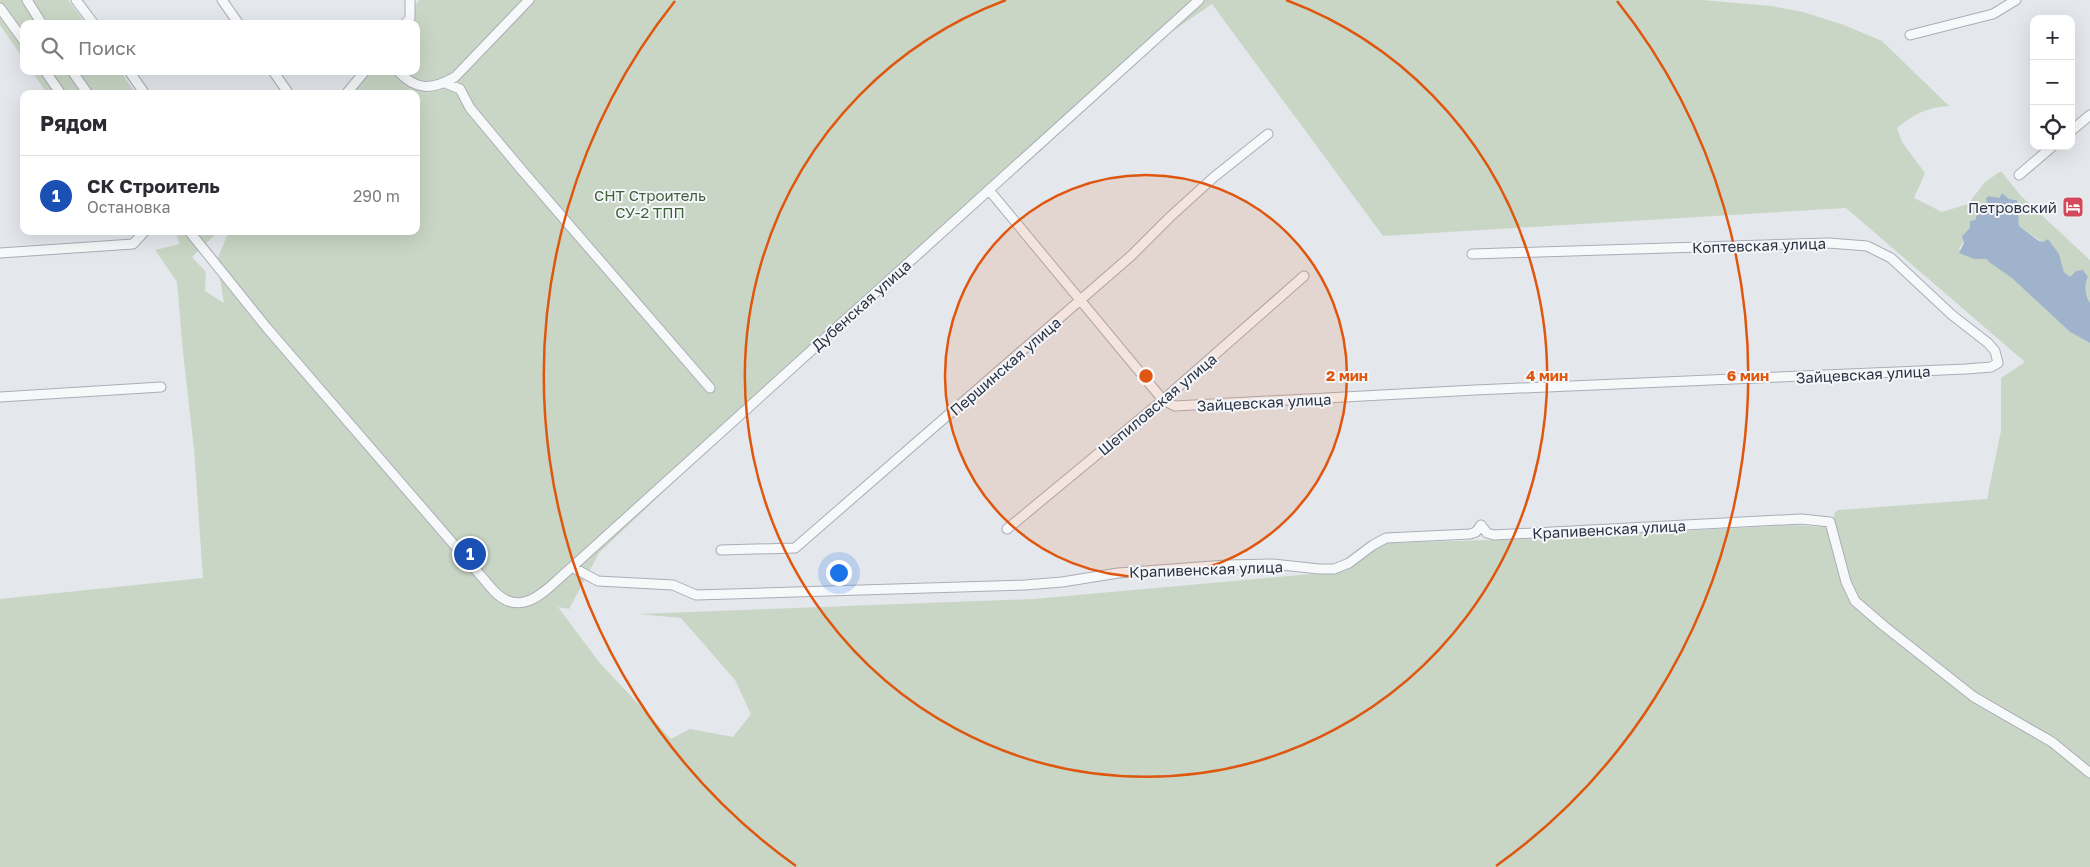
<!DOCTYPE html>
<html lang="ru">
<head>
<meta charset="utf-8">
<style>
  :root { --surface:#fff; --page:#f2f2f3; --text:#2b2b33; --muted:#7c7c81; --line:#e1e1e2; --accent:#0b8043 }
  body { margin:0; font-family:"Golos Text",sans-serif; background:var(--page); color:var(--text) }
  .controls { position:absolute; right:15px; top:15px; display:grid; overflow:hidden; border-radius:10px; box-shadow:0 5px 20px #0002 }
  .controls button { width:45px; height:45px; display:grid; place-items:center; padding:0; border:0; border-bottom:1px solid var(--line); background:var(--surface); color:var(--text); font:25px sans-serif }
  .you { position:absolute; left:838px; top:572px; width:18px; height:18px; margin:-12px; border:4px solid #fff; border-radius:50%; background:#1a73e8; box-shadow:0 0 0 8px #1a73e833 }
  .badge { display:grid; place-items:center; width:32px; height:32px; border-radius:50%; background:var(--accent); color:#fff; font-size:16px; font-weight:700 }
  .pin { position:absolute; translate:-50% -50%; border:2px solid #fff; box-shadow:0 1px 5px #0006 }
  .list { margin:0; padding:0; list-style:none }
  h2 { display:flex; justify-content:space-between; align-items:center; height:65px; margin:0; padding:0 20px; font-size:21px }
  h2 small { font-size:16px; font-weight:400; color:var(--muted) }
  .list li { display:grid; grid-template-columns:32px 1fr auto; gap:15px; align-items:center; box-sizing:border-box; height:80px; padding:0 20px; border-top:1px solid var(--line) }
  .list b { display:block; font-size:19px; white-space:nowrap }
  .list p { margin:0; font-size:16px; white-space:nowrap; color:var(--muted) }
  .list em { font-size:16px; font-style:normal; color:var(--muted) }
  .icon { flex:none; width:28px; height:28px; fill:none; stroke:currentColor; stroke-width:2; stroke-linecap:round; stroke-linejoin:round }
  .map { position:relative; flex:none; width:2090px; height:867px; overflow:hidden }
  .search { position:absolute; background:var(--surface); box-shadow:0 5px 20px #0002; left:20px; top:20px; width:400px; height:55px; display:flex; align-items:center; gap:12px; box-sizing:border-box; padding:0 18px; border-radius:10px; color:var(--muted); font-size:19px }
  .panel { position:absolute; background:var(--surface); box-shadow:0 5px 20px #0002; left:20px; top:90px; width:400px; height:145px; border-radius:10px }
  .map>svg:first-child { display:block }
  .green { fill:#c9d6c5; fill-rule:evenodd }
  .water { fill:#9fb4cc }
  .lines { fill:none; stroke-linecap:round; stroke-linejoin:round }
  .minor-casing { stroke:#a9aeb7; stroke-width:11 }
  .minor { stroke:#f7f8fa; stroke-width:9 }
  .ring { fill:none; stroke:#df570f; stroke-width:2.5 }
  .labels { text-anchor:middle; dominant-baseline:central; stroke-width:4; stroke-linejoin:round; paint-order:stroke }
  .park-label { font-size:15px; fill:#3f6138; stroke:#f4f6f9 }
  .poi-label { font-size:15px; fill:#2b3445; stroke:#f4f6f9; text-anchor:end }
  .street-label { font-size:15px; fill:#2b3445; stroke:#f4f6f9 }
  .centre { fill:#df570f; stroke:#f4f6f9; stroke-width:2.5 }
  .ring-label { font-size:15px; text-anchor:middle; font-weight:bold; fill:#df570f; stroke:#f4f6f9; stroke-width:4; stroke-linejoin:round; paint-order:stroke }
</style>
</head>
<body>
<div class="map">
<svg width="2090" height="867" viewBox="0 0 2090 867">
  <rect width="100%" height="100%" fill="#e4e7ec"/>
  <path class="green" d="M0,0H68L86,24H24V60L0,25Z
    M419,0H1702L1771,6L1803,12L1844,25L1882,41L1949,106C1927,107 1913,115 1897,128L1902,142L1925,173L1914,198L1942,212L1968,204L1985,182L2001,171L2021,196L2090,260V303C2085,296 2084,285 2088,277L2070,278L2064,272L2059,254L2019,226L2015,199H2009L2002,193L1999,198L1986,199L1987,205C1973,216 1969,235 1959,249L1974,259H1988L1989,262L2012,277L2070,332L2090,343V867H0V599L203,578L194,449L183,352L177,282L155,250L180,244L175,231H216V234L192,257L206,272L205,291L224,303L217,260L229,231H416V94H350L368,71H416V24H403ZM1212,4L1383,236L1846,208L2025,362L2001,378V431L1987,499L1839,510L1835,512L1834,517L1821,527L1796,525L1530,539L1385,543L1376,546L1344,571L1033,599L638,614L681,618L735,680L751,714L733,737L690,729L671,739L599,662L558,607L569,609L599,553L773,388L966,217L1151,46Z
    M32,71H120L136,94H47Z"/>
  <path class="water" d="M2002,193L2009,199L2017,200L2019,226L2039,241L2043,242L2048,239L2059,254L2064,272L2070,277L2076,271L2083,270L2088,277C2084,285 2085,296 2090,303V343L2070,332L2012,278L1989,262L1987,259H1974L1959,253L1964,243L1962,236L1970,228V221L1975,220L1979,209L1987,205L1986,199L1988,196L1999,198Z"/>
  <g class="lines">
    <g class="minor-casing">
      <path id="minor" d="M27,0L42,24
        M76,0L94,24
        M222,0L239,24
        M0,8L24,41
        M405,24L410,18V0
        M1910,35L1993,14L2016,0
        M45,71L61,94
        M72,71L88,94
        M129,71L145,94
        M273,71L289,94
        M398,71C416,91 432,90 455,77L529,0
        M445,83L460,89L470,108L520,168L710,388
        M346,94L365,71
        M2071,131L2090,115
        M2019,175L2053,146
        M989,190L1163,400L1175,406L1475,390L1966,369L1991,367L1998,363L1995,351L1988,343L1952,315L1891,258L1867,246L1829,243L1472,254
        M189,231L267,328L494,591C523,621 548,587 572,567L1199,0
        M0,253L133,244L145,231
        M0,397L161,387
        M1007,529L1163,400L1304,276
        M721,550L795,548L1132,255L1170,217L1214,177L1268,134
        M572,567L598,581L673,585L696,595L1025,585L1062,582L1118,573L1226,565L1273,564L1319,569H1334L1349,563L1373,545L1386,538L1470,534L1476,532L1481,525L1487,533L1494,535L1801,519L1830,522L1846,582L1855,601L1884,626L1974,697L2052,742L2090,773"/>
    </g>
    <use href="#minor" class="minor"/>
  </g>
  <circle cx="1146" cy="376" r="201" fill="#df570f" fill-opacity=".12"/>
  <g class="ring">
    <circle cx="1146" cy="376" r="201"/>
    <path d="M1286 0A401 401 0 1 1 1006 0"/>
    <path d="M796 866A602 602 0 0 1 675 1M1617 1A602 602 0 0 1 1496 866"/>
  </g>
  <defs>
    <g id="hotel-square" transform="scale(1.125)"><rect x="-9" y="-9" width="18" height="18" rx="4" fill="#d1495b" stroke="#f4f6f9"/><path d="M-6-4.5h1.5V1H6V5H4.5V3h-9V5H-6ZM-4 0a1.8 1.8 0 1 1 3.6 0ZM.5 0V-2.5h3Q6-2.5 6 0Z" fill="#fff"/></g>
  </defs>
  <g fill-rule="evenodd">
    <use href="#hotel-square" x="2073" y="207"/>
  </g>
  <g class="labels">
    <g class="park-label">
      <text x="650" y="195">СНТ Строитель<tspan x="650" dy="17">СУ-2 ТПП</tspan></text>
    </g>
    <g class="poi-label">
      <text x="2057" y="207">Петровский</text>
    </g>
    <g class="street-label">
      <text transform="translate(1759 245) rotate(-2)">Коптевская улица</text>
      <text transform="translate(861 305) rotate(-42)">Дубенская улица</text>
      <text transform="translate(1005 366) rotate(-41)">Першинская улица</text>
      <text transform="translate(1863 374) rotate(-3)">Зайцевская улица</text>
      <text transform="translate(1264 402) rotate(-3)">Зайцевская улица</text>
      <text transform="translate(1157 404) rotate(-40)">Шепиловская улица</text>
      <text transform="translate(1609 529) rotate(-3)">Крапивенская улица</text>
      <text transform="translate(1206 569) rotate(-2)">Крапивенская улица</text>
    </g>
  </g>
  <circle cx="1146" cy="376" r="8" class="centre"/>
  <g class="ring-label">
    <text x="1347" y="381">2 мин</text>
    <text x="1547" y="381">4 мин</text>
    <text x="1748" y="381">6 мин</text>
  </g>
</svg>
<div class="controls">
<button>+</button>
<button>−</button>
<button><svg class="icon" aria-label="locate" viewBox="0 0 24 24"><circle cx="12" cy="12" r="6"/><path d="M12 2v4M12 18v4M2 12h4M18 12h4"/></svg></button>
</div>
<div class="you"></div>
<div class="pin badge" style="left:470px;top:554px;background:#1a4fb4">1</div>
<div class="search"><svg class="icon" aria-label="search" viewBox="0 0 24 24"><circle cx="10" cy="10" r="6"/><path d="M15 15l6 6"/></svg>Поиск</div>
<section class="panel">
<h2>Рядом<small></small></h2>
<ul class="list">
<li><span class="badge" style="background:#1a4fb4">1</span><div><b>СК Строитель</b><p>Остановка</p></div><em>290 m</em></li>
</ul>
</section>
</div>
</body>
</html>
